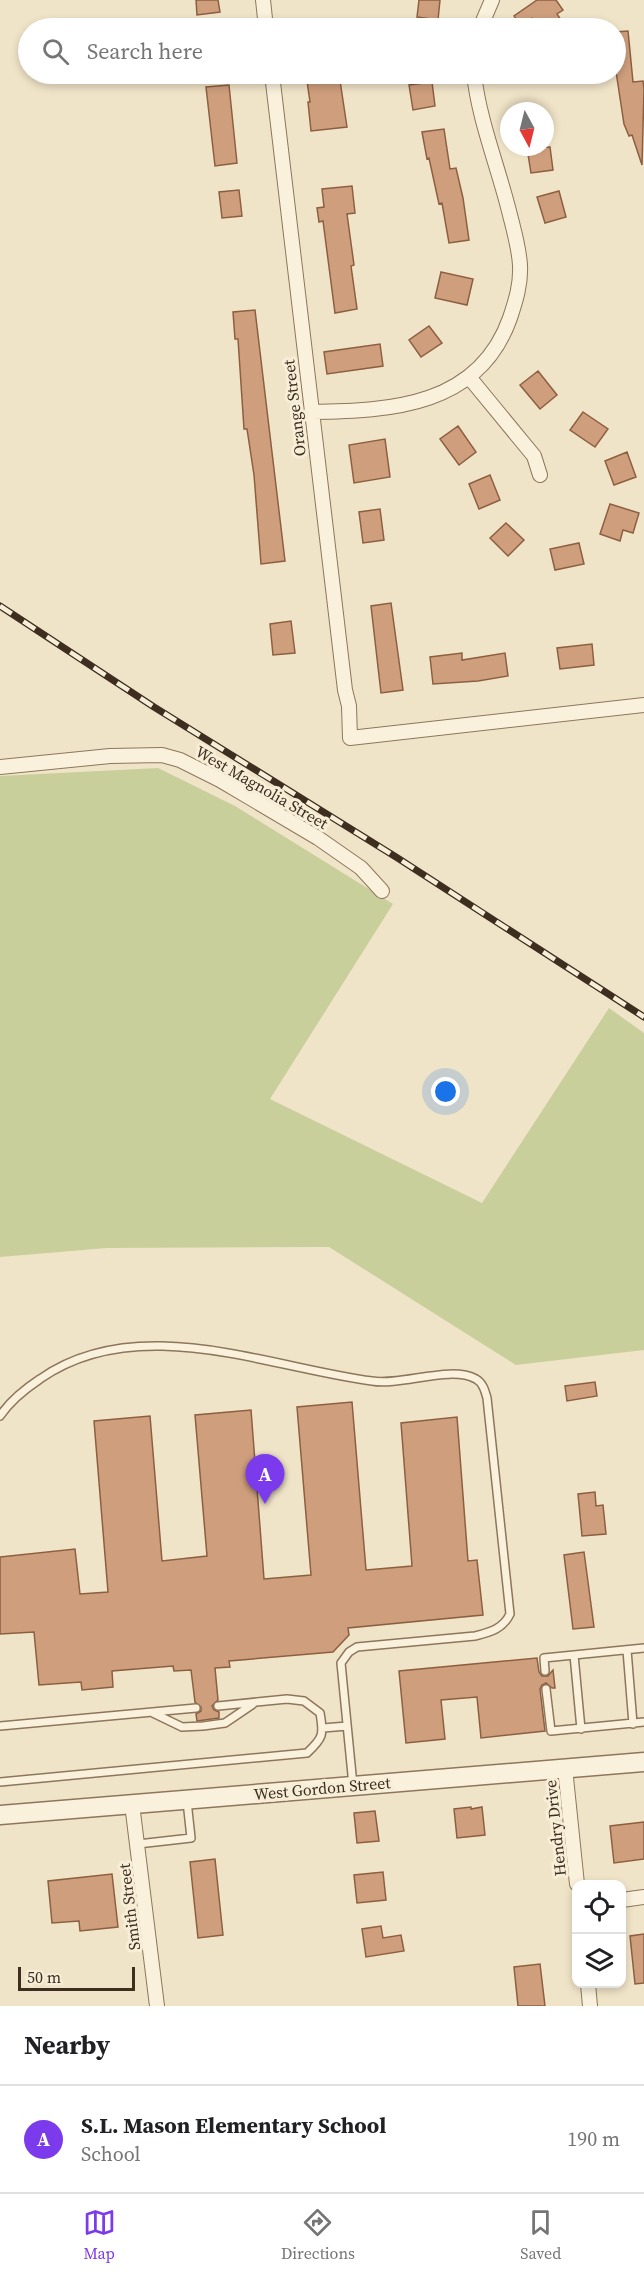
<!DOCTYPE html>
<html lang="en">
<head>
<meta charset="utf-8">
<style>
  :root { --surface:#fff; --page:#f2f2f2; --text:#202124; --muted:#757577; --line:#e0e0e0; --accent:#7c3aed }
  body { margin:0; font-family:"Source Serif 4",serif; background:var(--page); color:var(--text) }
  .controls { position:absolute; right:18px; bottom:18px; display:grid; overflow:hidden; border-radius:12px; box-shadow:0 3px 9px #0003 }
  .controls button { width:54px; height:54px; display:grid; place-items:center; padding:0; border:0; border-bottom:2px solid var(--line); background:var(--surface); color:var(--text); font:30px sans-serif }
  .compass { position:absolute; left:500px; top:102px; width:54px; height:54px; border-radius:50%; background:var(--surface); box-shadow:0 3px 9px #0003; rotate:173deg }
  .scale { position:absolute; left:18px; bottom:15px; width:117px; box-sizing:border-box; padding-left:6px; border:3px solid #3d2e20; border-top:0; font-size:16px; line-height:21px; white-space:nowrap; color:#3d2e20; -webkit-text-stroke:4px #f7eed8; paint-order:stroke }
  .you { position:absolute; left:446px; top:1092px; width:21px; height:21px; margin:-15px; border:4px solid #fff; border-radius:50%; background:#1a73e8; box-shadow:0 0 0 9px #1a73e833 }
  .badge { display:grid; place-items:center; width:39px; height:39px; border-radius:50%; background:var(--accent); color:#fff; font-size:20px; font-weight:700 }
  .pin { position:absolute; translate:-50% -50px; filter:drop-shadow(0 2px 3px #0008) }
  .pin::after { content:''; position:absolute; top:32px; width:21px; height:18px; background:inherit; clip-path:polygon(0 0,100% 0,50% 100%) }
  .list { margin:0; padding:0; list-style:none }
  h2 { display:flex; justify-content:space-between; align-items:center; height:78px; margin:0; padding:0 24px; font-size:26px }
  h2 small { font-size:20px; font-weight:400; color:var(--muted) }
  .list li { display:grid; grid-template-columns:39px 1fr auto; gap:18px; align-items:center; box-sizing:border-box; height:108px; padding:0 24px; border-top:2px solid var(--line) }
  .list b { display:block; font-size:22px; white-space:nowrap }
  .list p { margin:0; font-size:20px; white-space:nowrap; color:var(--muted) }
  .list em { font-size:20px; font-style:normal; color:var(--muted) }
  .icon { flex:none; width:33px; height:33px; fill:none; stroke:currentColor; stroke-width:2; stroke-linecap:round; stroke-linejoin:round }
  .map { position:relative; flex:none; width:644px; height:2006px; overflow:hidden }
  .search { position:absolute; background:var(--surface); box-shadow:0 3px 9px #0003; left:18px; right:18px; top:18px; height:66px; display:flex; align-items:center; gap:15px; box-sizing:border-box; padding:0 21px; border-radius:33px; color:var(--muted); font-size:22px }
  .sheet { height:186px; background:var(--surface) }
  nav { display:flex; justify-content:space-around; align-items:center; box-sizing:border-box; height:84px; border-top:2px solid var(--line); background:var(--surface); font-size:16px; color:var(--muted) }
  nav a { display:grid; justify-items:center; gap:3px }
  nav .on { color:var(--accent) }
  .map>svg:first-child { display:block }
  .green { fill:#c9cf9b }
  .building { fill:#cf9f7d; stroke:#8d5f41; stroke-width:1.5 }
  .lines { fill:none; stroke-linecap:round; stroke-linejoin:round }
  .service-casing { stroke:#8d765c; stroke-width:10 }
  .minor-casing { stroke:#8d765c; stroke-width:16 }
  .tertiary-casing { stroke:#8d765c; stroke-width:21 }
  .service { stroke:#faf1dc; stroke-width:7 }
  .minor { stroke:#faf1dc; stroke-width:14 }
  .tertiary { stroke:#faf1dc; stroke-width:18 }
  .rail-casing { stroke:#3d2e20; stroke-width:7 }
  .rail { stroke:#f7eed8; stroke-width:4.5; stroke-dasharray:14; stroke-linecap:butt }
  .labels { text-anchor:middle; dominant-baseline:central; stroke-width:6; stroke-linejoin:round; paint-order:stroke }
  .street-label { font-size:16px; fill:#3d2e20; stroke:#f7eed8 }
</style>
</head>
<body>
<div class="map">
<svg width="644" height="2006" viewBox="0 0 644 2006">
  <rect width="100%" height="100%" fill="#f0e4c8"/>
  <path class="green" d="M158,768L235,806L393,904L270,1099L482,1203L609,1008L644,1033V1350L516,1365L329,1247L107,1248L0,1257V776Z"/>
  <path class="building" d="M196,0H218L220,12L197,15Z
    M419,0H440L438,20L417,17Z
    M537,0H556L563,10L557,14L563,23L556,28H539L532,18L521,26L514,16Z
    M628,31L633,82L643,81L644,89L642,165L632,135L629,136L624,124L615,65V32Z
    M306,74H339L347,127L311,131L308,102H310Z
    M432,82L435,106L413,110L409,85Z
    M229,85L237,163L215,166L206,87Z
    M444,129L450,169L456,168L463,198L469,240L449,243L442,203L439,204L429,158L427,159L422,132Z
    M550,147L553,170L531,173L527,148Z
    M352,186L355,213L347,214L354,265L351,266L357,309L335,313L323,221L319,222L317,208L324,207L322,189Z
    M239,190L242,216L222,218L219,192Z
    M559,191L566,217L545,223L537,197Z
    M441,272L473,279L467,305L435,298Z
    M255,310L285,561L261,564L254,475L247,429H244L238,339H235L233,312Z
    M429,326L442,343L421,357L409,340Z
    M380,344L383,366L327,374L324,352Z
    M538,371L557,395L540,409L520,385Z
    M583,412L608,429L595,447L570,430Z
    M458,426L476,452L459,465L440,439Z
    M385,439L390,477L354,483L349,445Z
    M627,452L636,477L614,485L605,461Z
    M490,475L500,500L479,509L469,484Z
    M610,504L639,513L633,533L623,530L620,541L600,534Z
    M380,509L384,540L363,543L359,512Z
    M506,523L524,540L508,556L490,538Z
    M579,543L584,564L555,570L550,549Z
    M391,603L403,690L381,693L371,606Z
    M291,621L295,653L273,655L270,624Z
    M592,644L594,665L560,669L557,648Z
    M462,653V660L505,653L508,676L478,681L433,684L430,657Z
    M595,1382L597,1396L567,1401L565,1386Z
    M352,1402L366,1570L412,1566L401,1423L457,1417L468,1561L477,1560L483,1615L348,1628L349,1635L333,1652L229,1661L230,1667L215,1668L218,1700L212,1706L214,1710L219,1712V1718L197,1721L196,1714L201,1711V1707L195,1702L191,1670L174,1671L173,1666L112,1671L113,1687L82,1690L81,1682L39,1685L34,1632L0,1634V1557L75,1549L80,1594L108,1592L94,1421L150,1416L162,1561L207,1556L195,1415L251,1410L264,1579L311,1575L297,1407Z
    M595,1492L596,1506L603,1505L606,1534L582,1536L578,1494Z
    M584,1552L594,1627L573,1629L564,1555Z
    M537,1658L539,1672L542,1676H548L553,1670L555,1688H552L546,1683L542,1685L540,1689L545,1731L481,1738L477,1697L441,1700L445,1739L406,1743L399,1671Z
    M471,1807V1809L482,1807L485,1835L457,1838L454,1809Z
    M375,1811L379,1841L357,1843L354,1813Z
    M644,1822V1859L614,1863L610,1826Z
    M215,1859L223,1935L198,1938L190,1862Z
    M383,1872L386,1900L357,1903L354,1875Z
    M112,1874L118,1927L80,1931L79,1921L52,1923L48,1881Z
    M381,1926L383,1938L401,1935L404,1951L366,1957L362,1929Z
    M644,1934V1983L635,1984L630,1936Z
    M540,1964L545,2006H518L514,1967Z"/>
  <g class="lines">
    <g class="service-casing">
      <path id="service" d="M0,1416C10,1401 25,1389 40,1379C137,1311 267,1367 372,1381C402,1386 450,1365 476,1379C483,1383 485,1391 487,1398L510,1614C503,1629 490,1632 475,1636L357,1647L349,1652L341,1663L353,1785
        M627,1650L633,1724
        M574,1655L581,1729
        M545,1671L544,1658L644,1648
        M546,1689L551,1731L644,1722
        M153,1713L182,1727L203,1726L225,1723L253,1704
        M0,1726L196,1708
        M323,1728L347,1726
        M0,1782L307,1753C323,1738 324,1735 320,1713L304,1701L287,1699L218,1706
        M138,1844L191,1838L187,1801"/>
    </g>
    <g class="minor-casing">
      <path id="minor" d="M263,0L266,28
        M480,28L492,0
        M272,74L345,690L349,706L350,738L644,705
        M469,377L534,456L540,475
        M311,412C392,411 479,406 510,318C516,300 521,284 520,265C519,248 514,231 510,215C499,169 479,121 474,74
        M0,767L110,756L162,755L180,760L220,780L318,838L361,868L382,891
        M565,1768L577,1884
        M132,1804L157,2006
        M622,1900L644,1897
        M588,1984L590,2006"/>
    </g>
    <g class="tertiary-casing">
      <path id="tertiary" d="M0,1815L644,1762"/>
    </g>
    <use href="#service" class="service"/>
    <use href="#minor" class="minor"/>
    <use href="#tertiary" class="tertiary"/>
    <g class="rail-casing">
      <path id="rail" d="M0,606L154,707L396,857L644,1017"/>
    </g>
    <use href="#rail" class="rail"/>
  </g>
  <g class="labels">
    <g class="street-label">
      <text transform="translate(294 408) rotate(-97)">Orange Street</text>
      <text transform="translate(262 787) rotate(30)">West Magnolia Street</text>
      <text transform="translate(322 1788) rotate(-5)">West Gordon Street</text>
      <text transform="translate(555 1828) rotate(-96)">Hendry Drive</text>
      <text transform="translate(129 1907) rotate(-97)">Smith Street</text>
    </g>
  </g>
</svg>
<div class="controls">
<button><svg class="icon" aria-label="locate" viewBox="0 0 24 24"><circle cx="12" cy="12" r="6"/><path d="M12 2v4M12 18v4M2 12h4M18 12h4"/></svg></button>
<button><svg class="icon" aria-label="layers" viewBox="0 0 24 24"><path d="M12 4l9 5-9 5-9-5zM3 14l9 5 9-5"/></svg></button>
</div>
<svg class="compass" viewBox="-18 -18 36 36"><path d="M0-13l5 13h-10z" fill="#e53935"/><path d="M0 13l5-13h-10z" fill="#757577"/></svg>
<div class="scale">50 m</div>
<div class="you"></div>
<div class="pin badge" style="left:265px;top:1504px">A</div>
<div class="search"><svg class="icon" aria-label="search" viewBox="0 0 24 24"><circle cx="10" cy="10" r="6"/><path d="M15 15l6 6"/></svg>Search here</div>
</div>
<section class="sheet">
<h2>Nearby<small></small></h2>
<ul class="list">
<li><span class="badge">A</span><div><b>S.L. Mason Elementary School</b><p>School</p></div><em>190 m</em></li>
</ul>
</section>
<nav>
<a class="on"><svg class="icon" aria-label="map" viewBox="0 0 24 24"><path d="M3 6l6-2 6 2 6-2v14l-6 2-6-2-6 2zM9 4v14M15 6v14"/></svg>Map</a>
<a><svg class="icon" aria-label="directions" viewBox="0 0 24 24"><path d="M12 3l9 9-9 9-9-9zM9 14v-3h6M13 9l2 2-2 2"/></svg>Directions</a>
<a><svg class="icon" aria-label="saved" viewBox="0 0 24 24"><path d="M7 4h10v16l-5-4-5 4z"/></svg>Saved</a>
</nav>
</body>
</html>
